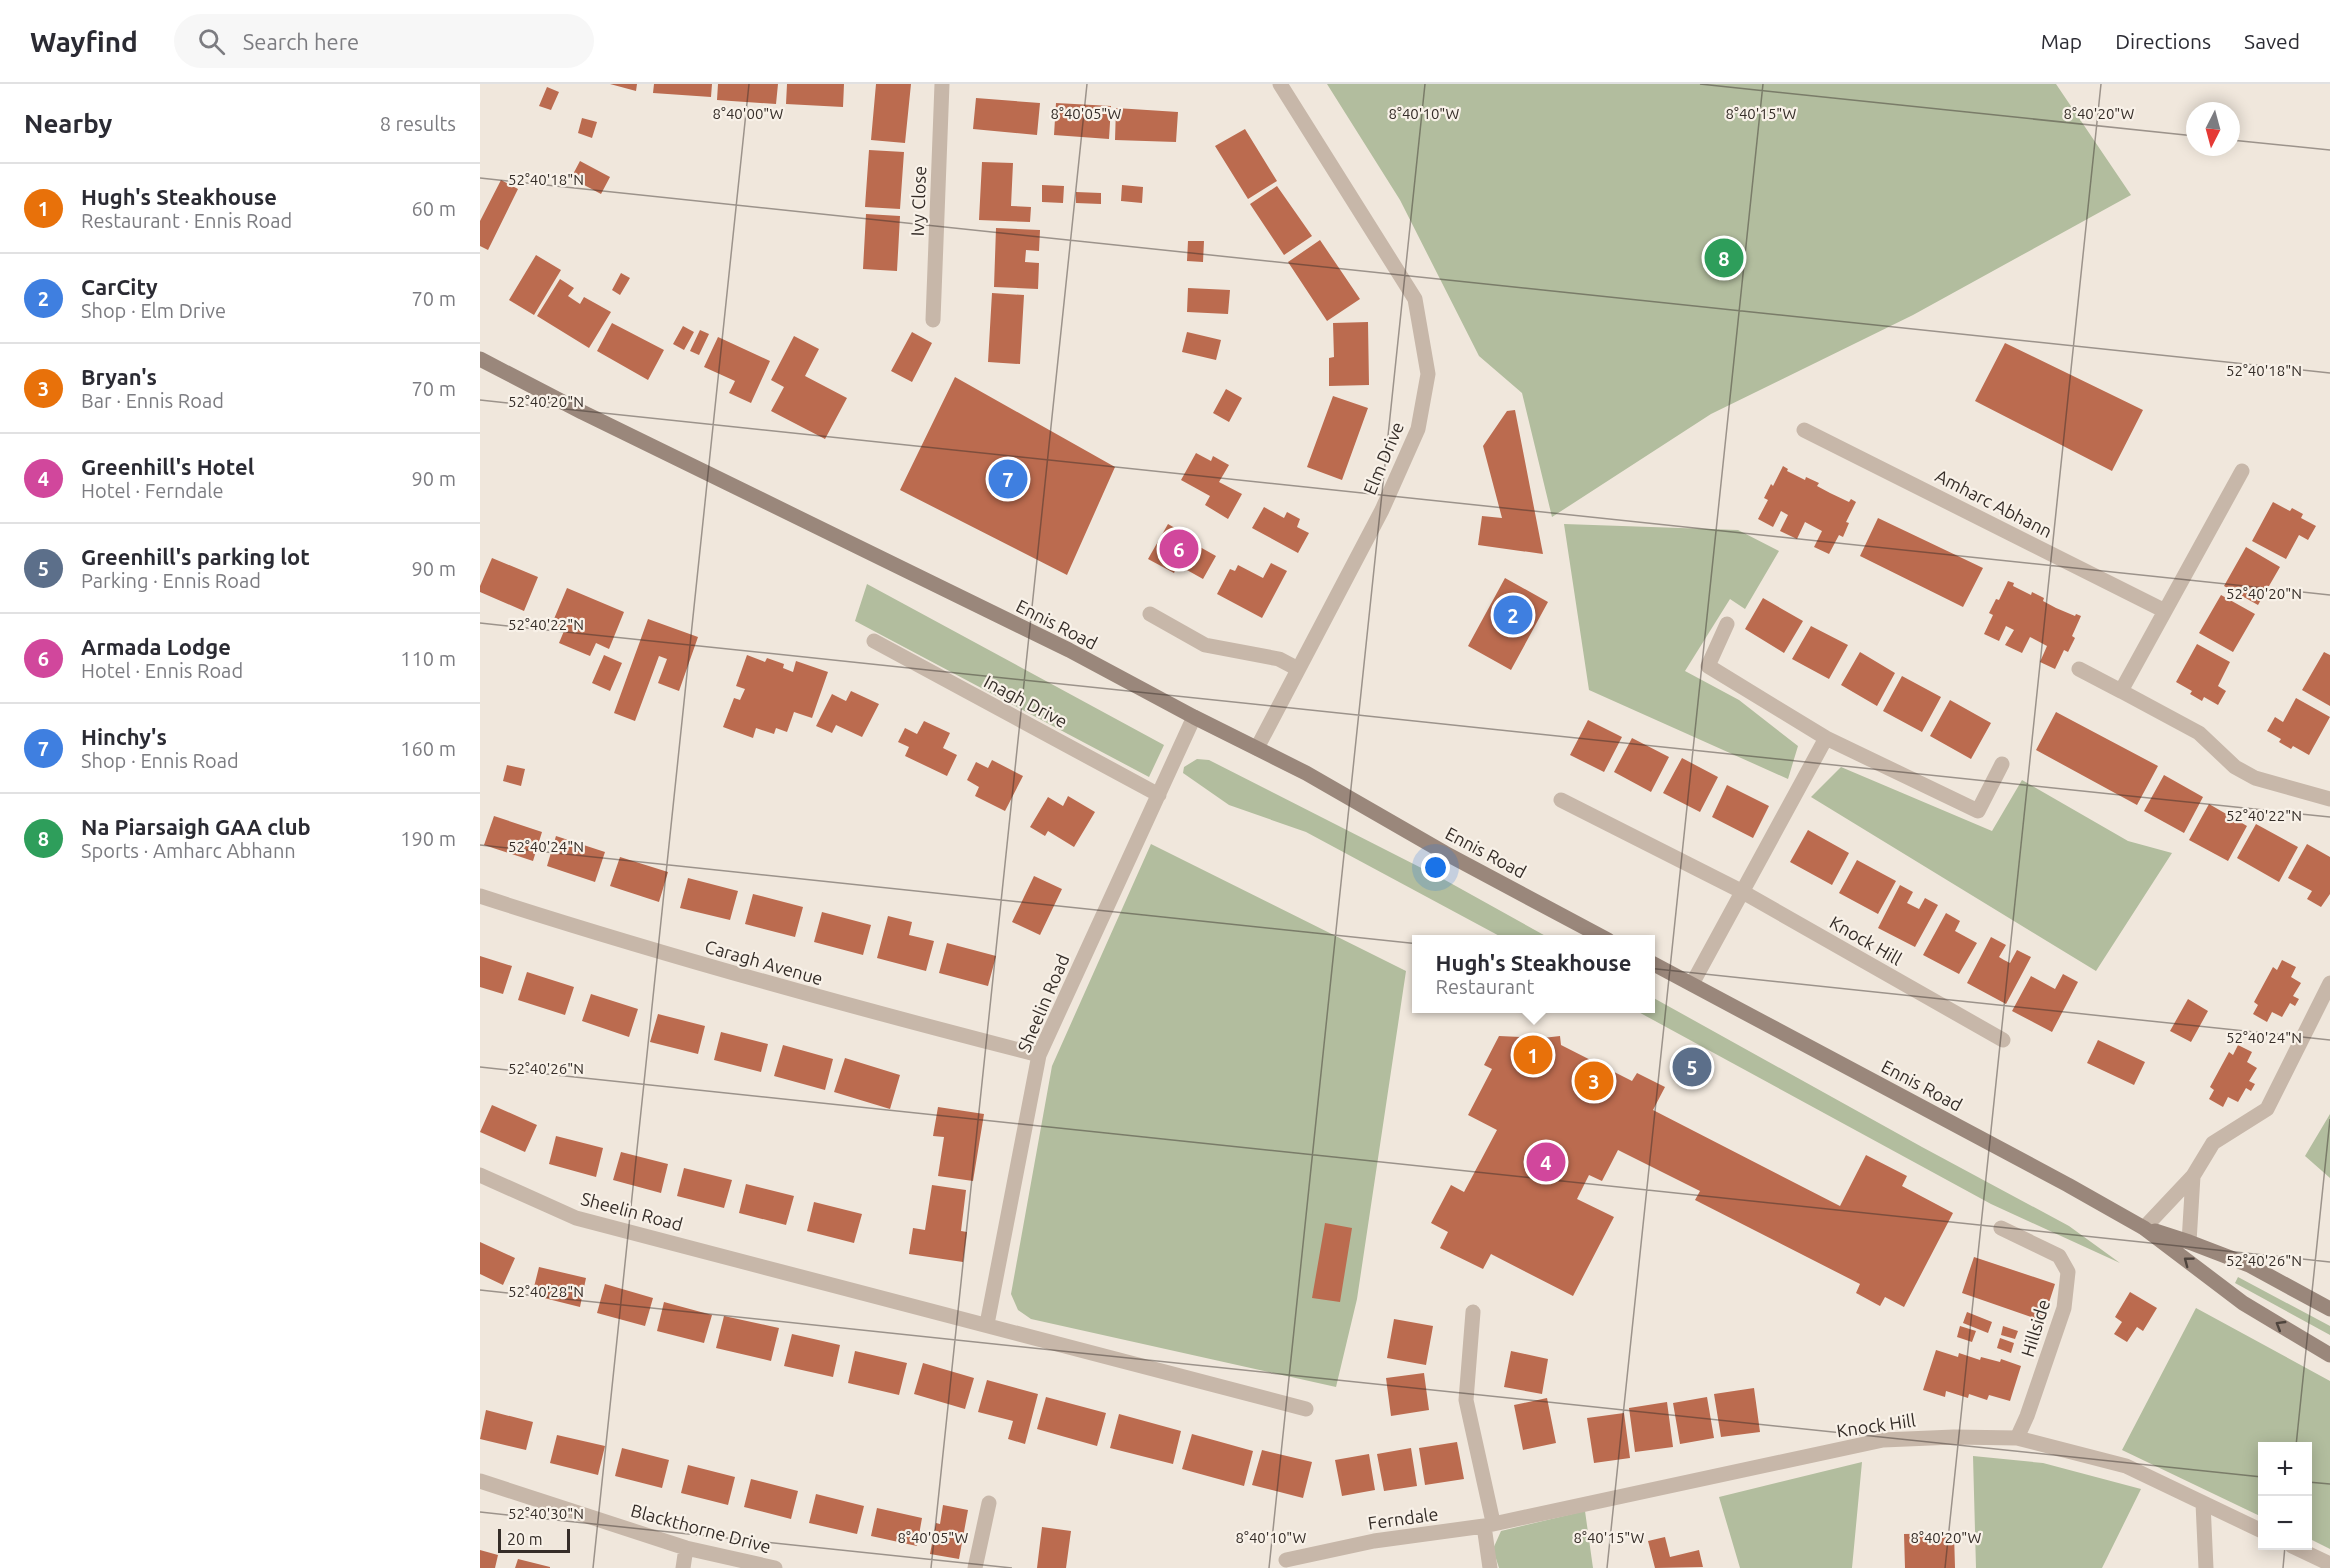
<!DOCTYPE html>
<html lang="en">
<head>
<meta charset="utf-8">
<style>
  :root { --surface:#fff; --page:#f7f7f7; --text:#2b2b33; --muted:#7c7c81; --line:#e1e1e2; --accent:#ea580c }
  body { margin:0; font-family:Ubuntu,sans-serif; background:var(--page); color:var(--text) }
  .controls { position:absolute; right:18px; bottom:18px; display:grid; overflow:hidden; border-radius:0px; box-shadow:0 3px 15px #0003 }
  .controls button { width:54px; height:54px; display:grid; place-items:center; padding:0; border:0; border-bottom:2px solid var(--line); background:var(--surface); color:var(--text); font:30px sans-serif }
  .compass { position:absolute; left:1706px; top:18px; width:54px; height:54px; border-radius:50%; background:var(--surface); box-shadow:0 3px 15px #0003; rotate:186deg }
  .scale { position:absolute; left:18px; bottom:15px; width:72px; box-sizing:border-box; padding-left:6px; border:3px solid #352d28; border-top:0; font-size:16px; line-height:21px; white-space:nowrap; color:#352d28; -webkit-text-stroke:4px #f8f1e8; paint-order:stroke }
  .you { position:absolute; left:956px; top:784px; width:21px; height:21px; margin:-15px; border:4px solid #fff; border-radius:50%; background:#1a73e8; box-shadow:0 0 0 9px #1a73e833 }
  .badge { display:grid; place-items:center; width:39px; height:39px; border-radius:50%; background:var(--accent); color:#fff; font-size:20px; font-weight:700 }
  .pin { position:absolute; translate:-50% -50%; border:3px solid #fff; box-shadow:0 2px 6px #0006 }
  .popup { position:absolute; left:932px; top:851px; width:243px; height:78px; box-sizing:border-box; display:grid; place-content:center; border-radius:0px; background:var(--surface); filter:drop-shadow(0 2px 4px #0005); font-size:20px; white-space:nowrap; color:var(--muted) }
  .popup b { font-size:22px; color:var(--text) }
  .popup::after { content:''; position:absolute; left:50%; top:100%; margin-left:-12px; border:12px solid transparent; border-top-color:var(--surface) }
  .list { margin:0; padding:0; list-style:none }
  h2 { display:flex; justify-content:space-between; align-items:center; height:78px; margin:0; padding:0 24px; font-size:26px }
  h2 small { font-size:20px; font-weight:400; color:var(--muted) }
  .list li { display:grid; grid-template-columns:39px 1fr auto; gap:18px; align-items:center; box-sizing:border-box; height:90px; padding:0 24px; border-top:2px solid var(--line) }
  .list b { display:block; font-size:22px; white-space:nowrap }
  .list p { margin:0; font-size:20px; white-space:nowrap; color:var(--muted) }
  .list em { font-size:20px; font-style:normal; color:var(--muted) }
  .icon { flex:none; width:33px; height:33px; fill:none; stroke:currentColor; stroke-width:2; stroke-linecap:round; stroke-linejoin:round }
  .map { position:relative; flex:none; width:1850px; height:1484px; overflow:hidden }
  header { display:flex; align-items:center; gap:36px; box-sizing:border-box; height:84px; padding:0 30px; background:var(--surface); border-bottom:2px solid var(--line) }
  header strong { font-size:28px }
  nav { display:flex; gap:33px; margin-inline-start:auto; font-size:21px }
  .search { width:420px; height:54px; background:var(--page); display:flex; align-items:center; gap:15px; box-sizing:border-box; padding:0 21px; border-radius:33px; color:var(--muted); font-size:22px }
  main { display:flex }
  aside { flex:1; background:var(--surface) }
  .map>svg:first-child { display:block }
  .green { fill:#b2bd9e }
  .building { fill:#bb6b4f }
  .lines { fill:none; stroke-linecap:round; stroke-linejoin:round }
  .minor { stroke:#c7b7a9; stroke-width:15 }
  .secondary { stroke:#9a877b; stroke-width:15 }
  .oneway { stroke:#4e443d }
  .ticks { fill:none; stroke:#352d28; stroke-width:1.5; stroke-opacity:0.45 }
  .labels { text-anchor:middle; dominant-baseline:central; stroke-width:4.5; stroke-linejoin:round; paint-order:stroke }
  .street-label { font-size:18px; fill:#352d28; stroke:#f8f1e8 }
  .ticks-label { font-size:15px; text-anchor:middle; fill:#352d28; stroke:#f8f1e8; stroke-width:4.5; stroke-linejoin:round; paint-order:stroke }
</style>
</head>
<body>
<header>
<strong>Wayfind</strong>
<div class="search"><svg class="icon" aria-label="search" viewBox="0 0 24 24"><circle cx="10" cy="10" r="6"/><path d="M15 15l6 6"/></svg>Search here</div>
<nav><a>Map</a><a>Directions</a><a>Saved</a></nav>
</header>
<main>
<aside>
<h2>Nearby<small>8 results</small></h2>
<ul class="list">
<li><span class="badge" style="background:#e8710a">1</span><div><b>Hugh's Steakhouse</b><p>Restaurant · Ennis Road</p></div><em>60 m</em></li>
<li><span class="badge" style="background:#3f7fe0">2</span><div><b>CarCity</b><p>Shop · Elm Drive</p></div><em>70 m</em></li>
<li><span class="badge" style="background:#e8710a">3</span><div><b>Bryan's</b><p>Bar · Ennis Road</p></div><em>70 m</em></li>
<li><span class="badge" style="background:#d1479c">4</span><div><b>Greenhill's Hotel</b><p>Hotel · Ferndale</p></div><em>90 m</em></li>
<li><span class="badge" style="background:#5c6f8a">5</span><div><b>Greenhill's parking lot</b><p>Parking · Ennis Road</p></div><em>90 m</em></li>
<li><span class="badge" style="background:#d1479c">6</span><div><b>Armada Lodge</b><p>Hotel · Ennis Road</p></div><em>110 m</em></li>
<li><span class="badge" style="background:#3f7fe0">7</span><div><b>Hinchy's</b><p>Shop · Ennis Road</p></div><em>160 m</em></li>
<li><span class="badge" style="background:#2e9e5b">8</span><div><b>Na Piarsaigh GAA club</b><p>Sports · Amharc Abhann</p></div><em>190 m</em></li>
</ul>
</aside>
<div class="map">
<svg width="1850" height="1484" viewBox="0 0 1850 1484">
  <rect width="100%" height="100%" fill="#f0e7dc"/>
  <path class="green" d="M847,0H1576L1651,111L1433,231L1231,330L1072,433L1042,309L999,272L920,116Z
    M1084,440L1258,446L1299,467L1265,525L1250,515L1205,587L1259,616L1318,662L1308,695L1109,606Z
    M387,500L684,661L669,693L375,537Z
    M717,675L729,676L965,796L1071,855H1025L826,748L749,721L703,689L704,683Z
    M1361,683L1512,747L1542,696L1648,757L1692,769L1616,887L1331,713Z
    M671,760L926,887L877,1215L856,1303L551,1235L538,1226L531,1210L572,982Z
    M1170,912L1442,1063L1589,1142L1640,1179L1511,1120L1153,925L1170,924Z
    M1850,1030V1094L1825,1072Z
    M1758,1193L1850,1242V1251L1755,1199Z
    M1716,1224L1850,1297V1465L1828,1454V1362H1782V1433L1642,1366Z
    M1493,1372L1563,1379L1661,1405L1622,1484H1496Z
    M1382,1378L1372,1484H1260L1239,1413Z
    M1105,1427L1113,1484H1019L1013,1465L1021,1447Z"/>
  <path class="building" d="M130,0H157L156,7Z
    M174,0H232L231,13L173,9Z
    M238,0H298L296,20L237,16Z
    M307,0H364L363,23L306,20Z
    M396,0H431L425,59L391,56Z
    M67,3L79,8L71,26L59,22Z
    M496,14L560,19L557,51L493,45Z
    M576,19L631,22L629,55L574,51Z
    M636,24L698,28L696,58L635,56Z
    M102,34L117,38L112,54L98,49Z
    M765,45L797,97L768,115L735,62Z
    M389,66L424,68L420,125L385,123Z
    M100,77L130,93L121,110L91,94Z
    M502,78L533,79L531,122L551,123L550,138L499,136Z
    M21,96L38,105L8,166L0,162V137Z
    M562,101L584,102L583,119L562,118Z
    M642,101L663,103L662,119L641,117Z
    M797,102L832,152L804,171L770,120Z
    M596,108L621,109V120L596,119Z
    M386,130L420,132L417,187L383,185Z
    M516,144L560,146L559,167L546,166L545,178L559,179L558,205L514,203Z
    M840,156L880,215L847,237L808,178Z
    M708,157H724L723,178L707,177Z
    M56,171L81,186L54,231L29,216Z
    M141,189L150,194L140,211L132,206Z
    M80,195L94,204L88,212L100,220L104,213L131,228L109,264L57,232Z
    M708,204L750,206L748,230L707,228Z
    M512,209L544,211L540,280L508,278Z
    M888,238L889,301L849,302V274L854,273L853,239Z
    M132,239L184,266L168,296L117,267Z
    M203,242L214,248L204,266L193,260Z
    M220,246L229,250L219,271L210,267Z
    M432,248L452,259L432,298L411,287Z
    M707,248L741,256L736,276L702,268Z
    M314,252L339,265L325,292L367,314L345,355L291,327L304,303L291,296Z
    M238,253L290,277L271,319L249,309L255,297L224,283Z
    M1525,259L1663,326L1632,387L1495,317Z
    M475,293L635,383L587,491L420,406Z
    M746,305L762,314L749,338L733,329Z
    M853,312L888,324L862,396L827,383Z
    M1035,326L1063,470L998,461L1002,432L1022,434L1003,362L1027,327Z
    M716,369L731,377L733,372L749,381L739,398L762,410L748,435L725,421L730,412L701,396Z
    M1303,382L1308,385L1307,387L1325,396L1326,393L1339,399L1337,402L1350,409L1369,418L1371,415L1376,418L1366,438L1369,439L1363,453L1359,451L1349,470L1334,463L1342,447L1325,438L1317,455L1300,447L1308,431L1301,427L1293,443L1278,435L1288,416L1284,414L1291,400L1293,402Z
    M1793,418L1810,427L1812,424L1823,430L1821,434L1836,442L1828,456L1819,451L1806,475L1772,457Z
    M784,423L804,434L807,428L820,435L817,443L829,449L818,469L772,444Z
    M1398,434L1503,484L1483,523L1380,472Z
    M688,440L714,455L711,458L736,472L723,495L698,481L694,489L668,475Z
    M1766,463L1800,483L1778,521L1744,502Z
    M12,474L58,493L44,527L0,508V502Z
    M791,479L807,487L782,534L737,510L750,485L755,487L758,481L783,494Z
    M1025,494L1068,518L1031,586L988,562Z
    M1528,497L1534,499L1533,502L1551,511L1552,508L1564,514L1563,517L1576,524L1595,532L1596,530L1601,532L1592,552L1595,554L1588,568L1584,566L1575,585L1560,578L1567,562L1550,553L1542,569L1525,561L1534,546L1526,542L1519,557L1504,550L1513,531L1509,529L1516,515L1519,516Z
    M87,504L144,528L129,565L116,559L110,572L79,559L84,547L71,542Z
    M1741,511L1775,530L1753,568L1719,549Z
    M1283,514L1323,537L1304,569L1265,545Z
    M168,535L218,553L199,607L178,599L187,575L179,572L155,637L134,629Z
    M1331,542L1368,561L1349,595L1312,575Z
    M1717,560L1750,578L1738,602L1746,607L1738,621L1724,613L1722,617L1710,610L1712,607L1696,598Z
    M1380,568L1415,589L1397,622L1361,601Z
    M1844,568L1850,571V622L1822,606Z
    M124,571L142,579L130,607L112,599Z
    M267,571L285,578L287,574L304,580L303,584L313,588L316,577L348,588L332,634L314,628L307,648L296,644L294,650L276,644L273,654L243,643L254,614L260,616L265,605L256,602Z
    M1422,592L1461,613L1442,648L1403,627Z
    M371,607L399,620L382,653L356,641L352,649L336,642L352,610L366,617Z
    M1816,614L1850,633L1829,671L1813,662L1811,665L1799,658L1801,655L1787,647L1795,633L1803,638Z
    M1470,616L1511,639L1491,675L1450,652Z
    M1576,628L1678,682L1657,721L1556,666Z
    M1108,636L1142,653L1124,688L1090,671Z
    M444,637L470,649L463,664L477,671L467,692L425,672L429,663L418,658L425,644L437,650Z
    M1152,654L1189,673L1171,708L1134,688Z
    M1202,674L1238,693L1220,728L1183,709Z
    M512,676L543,692L525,727L495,712L499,703L487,696L496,678L508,684Z
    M27,681L45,685L41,702L23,697Z
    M1684,691L1723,713L1704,749L1664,727Z
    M1247,701L1289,722L1273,754L1232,733Z
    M588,712L615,728L594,763L568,747L565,752L550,743L568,713L583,722Z
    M1729,720L1767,742L1748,777L1709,756Z
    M14,732L62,748L53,777L4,761Z
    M1776,740L1818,763L1799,798L1757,774Z
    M1328,746L1369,769L1352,801L1310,778Z
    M76,752L125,768L115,798L67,782Z
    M1827,760L1850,773V810L1841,823L1827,815L1832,807L1808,794Z
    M140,773L188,788L179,818L130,802Z
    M1377,776L1416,797L1398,830L1359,809Z
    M554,792L582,805L560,851L532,838Z
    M208,794L258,807L250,836L200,824Z
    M1420,801L1433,808L1427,819L1439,825L1445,814L1458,821L1435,863L1398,844Z
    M273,810L323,823L315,853L265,840Z
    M342,828L391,841L383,871L334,858Z
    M1466,829L1480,837L1475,847L1497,859L1479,890L1443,871Z
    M408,832L432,838L429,851L454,857L446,887L397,874Z
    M1511,853L1526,861L1519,873L1524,876L1530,879L1537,866L1551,873L1526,920L1487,899Z
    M467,859L516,872L508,902L459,889Z
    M0,872L32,882L23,910L0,903Z
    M1802,876L1816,883L1811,893L1821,899L1813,912L1819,915L1815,922L1810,919L1802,933L1792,928L1787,938L1773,930L1778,921L1774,918L1793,883L1797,886Z
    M47,888L94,903L85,931L38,916Z
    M1583,890L1598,898L1572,948L1532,927L1551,892L1575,905Z
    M111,910L158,925L149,953L102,937Z
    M1708,915L1728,927L1711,958L1690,947Z
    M178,930L225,942L218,970L170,958Z
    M241,948L288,960L281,988L234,976Z
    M1019,952L1063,954L1080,952L1081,961L1152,997L1157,989L1185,1003L1173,1026L1360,1122L1386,1071L1427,1092L1422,1102L1473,1129L1424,1223L1405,1213L1400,1222L1376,1209L1380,1200L1215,1116L1220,1107L1138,1066L1122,1097L1109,1091L1097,1115L1134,1133L1093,1212L1011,1170L1003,1185L960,1164L968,1148L951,1139L971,1101L984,1108L1017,1046L988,1031L1012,985L1004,981Z
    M1618,956L1665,978L1654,1001L1607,979Z
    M303,961L353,975L345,1006L294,992Z
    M1758,961L1772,968L1767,978L1777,984L1769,997L1775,1000L1771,1007L1766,1004L1758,1018L1748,1013L1743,1023L1729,1015L1734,1006L1730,1003L1749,968L1753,971Z
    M365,974L420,991L410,1025L354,1008Z
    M12,1021L57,1041L45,1068L0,1048Z
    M458,1023L504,1030L493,1097L458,1092L464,1053L453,1052Z
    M76,1052L123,1064L116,1093L69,1080Z
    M141,1068L188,1080L181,1109L133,1096Z
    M204,1084L252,1096L244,1124L197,1112Z
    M266,1100L314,1112L306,1141L259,1129Z
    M452,1101L486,1106L481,1147L487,1148L483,1178L429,1170L433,1144L445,1146Z
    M334,1118L382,1130L374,1159L327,1147Z
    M845,1139L872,1144L860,1218L832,1214Z
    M0,1158L35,1174L23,1201L0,1190Z
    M1494,1173L1575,1200L1563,1237L1482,1209Z
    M59,1183L106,1194L100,1223L52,1211Z
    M125,1200L173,1214L165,1242L117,1229Z
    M1650,1208L1677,1224L1663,1247L1657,1243L1647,1258L1634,1250L1642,1238L1635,1233Z
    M184,1218L232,1231L224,1259L177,1247Z
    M1487,1228L1512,1238L1508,1249L1483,1239Z
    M244,1232L299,1244L291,1277L236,1264Z
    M914,1235L953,1242L946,1281L907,1274Z
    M1480,1242L1496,1247L1492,1258L1477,1253Z
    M1523,1242L1538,1247L1535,1255L1521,1251Z
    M312,1250L360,1261L353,1293L304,1282Z
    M1520,1254L1534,1259L1531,1269L1517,1264Z
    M1456,1266L1478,1273L1479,1269L1500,1276L1501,1273L1520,1278L1521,1275L1541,1282L1530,1317L1509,1311L1507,1316L1489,1310L1488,1314L1466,1307L1465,1313L1443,1306Z
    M375,1267L427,1279L419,1311L368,1299Z
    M1031,1267L1068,1275L1062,1310L1024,1303Z
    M443,1279L494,1294L485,1325L434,1310Z
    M944,1289L949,1326L911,1332L906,1294Z
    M507,1296L558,1310L545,1360L528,1355L533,1337L498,1328Z
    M1274,1304L1280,1348L1241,1353L1234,1310Z
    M566,1313L626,1329L617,1362L557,1345Z
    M1227,1313L1234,1354L1200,1360L1193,1319Z
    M1067,1314L1076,1359L1043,1366L1034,1321Z
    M1187,1318L1193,1363L1155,1368L1149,1324Z
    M6,1326L53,1338L46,1366L0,1355Z
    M1144,1329L1150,1374L1114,1379L1107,1334Z
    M639,1330L701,1347L693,1380L630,1364Z
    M712,1350L773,1367L764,1402L702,1385Z
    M77,1351L125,1362L118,1391L70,1379Z
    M977,1358L984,1395L945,1401L939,1364Z
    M142,1364L189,1376L182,1404L135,1392Z
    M931,1364L937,1402L904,1407L897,1370Z
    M782,1366L832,1378L823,1414L772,1401Z
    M889,1370L895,1406L862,1412L855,1376Z
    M208,1381L255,1393L248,1421L201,1409Z
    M271,1395L318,1407L311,1435L264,1423Z
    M336,1410L384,1422L377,1450L329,1439Z
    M463,1421L488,1426L479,1475L450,1470L456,1439L460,1440Z
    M397,1424L442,1434L437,1462L391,1452Z
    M562,1443L591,1447L586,1484H557Z
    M1474,1449L1475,1484H1425L1424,1450Z
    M1185,1453L1190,1473L1219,1466L1223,1483L1175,1484L1168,1457Z
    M0,1466L18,1471L15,1484H0Z
    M38,1475L70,1483V1484H35Z"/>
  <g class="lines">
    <path class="minor" d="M453,236L462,0
      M1324,346L1685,527
      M1762,387L1641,607L1719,649L1755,683L1775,694L1850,715
      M670,530L725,561L799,575L818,585
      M1247,540L1228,582L1346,654L1498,727L1522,680
      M394,557L679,711
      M1599,585L1641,607
      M777,664L902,426L938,345L948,290L935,215L800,0
      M1081,716L1261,807L1523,956
      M0,812C185,872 371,923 559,971
      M1212,900L1346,654
      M0,1091L96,1134L826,1325
      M1521,1144L1579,1172L1588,1188L1584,1224L1547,1332L1537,1354
      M1664,1144L1713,1092L1733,1059L1787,1025L1850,899
      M1709,1158L1713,1092
      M993,1228L986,1316L1013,1438
      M507,1240L559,971L714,633
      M0,1397L206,1464L295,1484
      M1723,1419L1726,1484
      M1004,1442L1010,1484
      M1812,1462L1850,1480
      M806,1476L894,1457L1004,1442L1403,1356L1474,1353L1537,1354L1646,1382L1782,1447
      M203,1484L206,1464
      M495,1484L509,1419"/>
    <path class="secondary" d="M0,275L102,328L589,566L714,633L826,689L965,769L1128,856
      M1170,878L1588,1101L1664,1144L1763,1219L1850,1271
      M1675,1147L1709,1158L1769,1181L1850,1225"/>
  </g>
  <defs><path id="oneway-chevron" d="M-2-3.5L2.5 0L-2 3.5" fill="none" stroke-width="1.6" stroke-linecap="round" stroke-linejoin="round" transform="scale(1.5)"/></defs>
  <g class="oneway">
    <use href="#oneway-chevron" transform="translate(1708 1177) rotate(-143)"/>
    <use href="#oneway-chevron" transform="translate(1800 1241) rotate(-149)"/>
  </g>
  <path class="ticks" d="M1220,0L1715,52M1751,56L1850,66M0,94L1850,289M0,316L1850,511M0,539L1850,733M0,761L1850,956M0,983L1850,1178M0,1206L1782,1393M1816,1362L1850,1035M1828,1398L1850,1400M0,1428L532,1484M113,1484L269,0M451,1484L607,0M789,1484L945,0M1127,1484L1283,0M1465,1484L1621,0M1803,1484L1805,1462"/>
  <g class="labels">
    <g class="street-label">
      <text transform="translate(438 117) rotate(-88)">Ivy Close</text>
      <text transform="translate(903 374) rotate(-67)">Elm Drive</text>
      <text transform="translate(1514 419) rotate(27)">Amharc Abhann</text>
      <text transform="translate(577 540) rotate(27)">Ennis Road</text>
      <text transform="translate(546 617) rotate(28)">Inagh Drive</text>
      <text transform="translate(1006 768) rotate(28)">Ennis Road</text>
      <text transform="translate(1386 856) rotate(30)">Knock Hill</text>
      <text transform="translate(284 878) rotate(16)">Caragh Avenue</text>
      <text transform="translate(563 919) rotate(-67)">Sheelin Road</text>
      <text transform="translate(1442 1001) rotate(28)">Ennis Road</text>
      <text transform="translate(152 1127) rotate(15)">Sheelin Road</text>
      <text transform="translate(1555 1244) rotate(-73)">Hillside</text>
      <text transform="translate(1396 1341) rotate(-8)">Knock Hill</text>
      <text transform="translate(923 1434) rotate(-8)">Ferndale</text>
      <text transform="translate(221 1444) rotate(15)">Blackthorne Drive</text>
    </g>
  </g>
  <g class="ticks-label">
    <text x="268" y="35">8°40'00"W</text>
    <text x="606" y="35">8°40'05"W</text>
    <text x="944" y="35">8°40'10"W</text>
    <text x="1281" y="35">8°40'15"W</text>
    <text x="1619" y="35">8°40'20"W</text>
    <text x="66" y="101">52°40'18"N</text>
    <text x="1784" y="292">52°40'18"N</text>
    <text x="66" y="323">52°40'20"N</text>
    <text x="1784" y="515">52°40'20"N</text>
    <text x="66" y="546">52°40'22"N</text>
    <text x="1784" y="737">52°40'22"N</text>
    <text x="66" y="768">52°40'24"N</text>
    <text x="1784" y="959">52°40'24"N</text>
    <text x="66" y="990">52°40'26"N</text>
    <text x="1784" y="1182">52°40'26"N</text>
    <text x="66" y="1213">52°40'28"N</text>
    <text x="66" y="1435">52°40'30"N</text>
    <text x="453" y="1459">8°40'05"W</text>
    <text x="791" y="1459">8°40'10"W</text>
    <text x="1129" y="1459">8°40'15"W</text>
    <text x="1466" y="1459">8°40'20"W</text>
  </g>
</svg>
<div class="controls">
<button>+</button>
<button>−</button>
</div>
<svg class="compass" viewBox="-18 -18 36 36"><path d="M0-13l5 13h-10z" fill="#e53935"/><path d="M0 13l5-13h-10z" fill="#7c7c81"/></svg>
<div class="scale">20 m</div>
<div class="you"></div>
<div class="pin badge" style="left:1053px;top:971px;background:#e8710a">1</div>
<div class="popup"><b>Hugh's Steakhouse</b>Restaurant</div>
<div class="pin badge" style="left:1033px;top:531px;background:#3f7fe0">2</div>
<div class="pin badge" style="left:1114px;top:997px;background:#e8710a">3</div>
<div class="pin badge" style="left:1066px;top:1078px;background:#d1479c">4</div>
<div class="pin badge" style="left:1212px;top:983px;background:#5c6f8a">5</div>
<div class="pin badge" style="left:699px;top:465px;background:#d1479c">6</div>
<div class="pin badge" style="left:528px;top:395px;background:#3f7fe0">7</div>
<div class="pin badge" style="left:1244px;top:174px;background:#2e9e5b">8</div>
</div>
</main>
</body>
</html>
